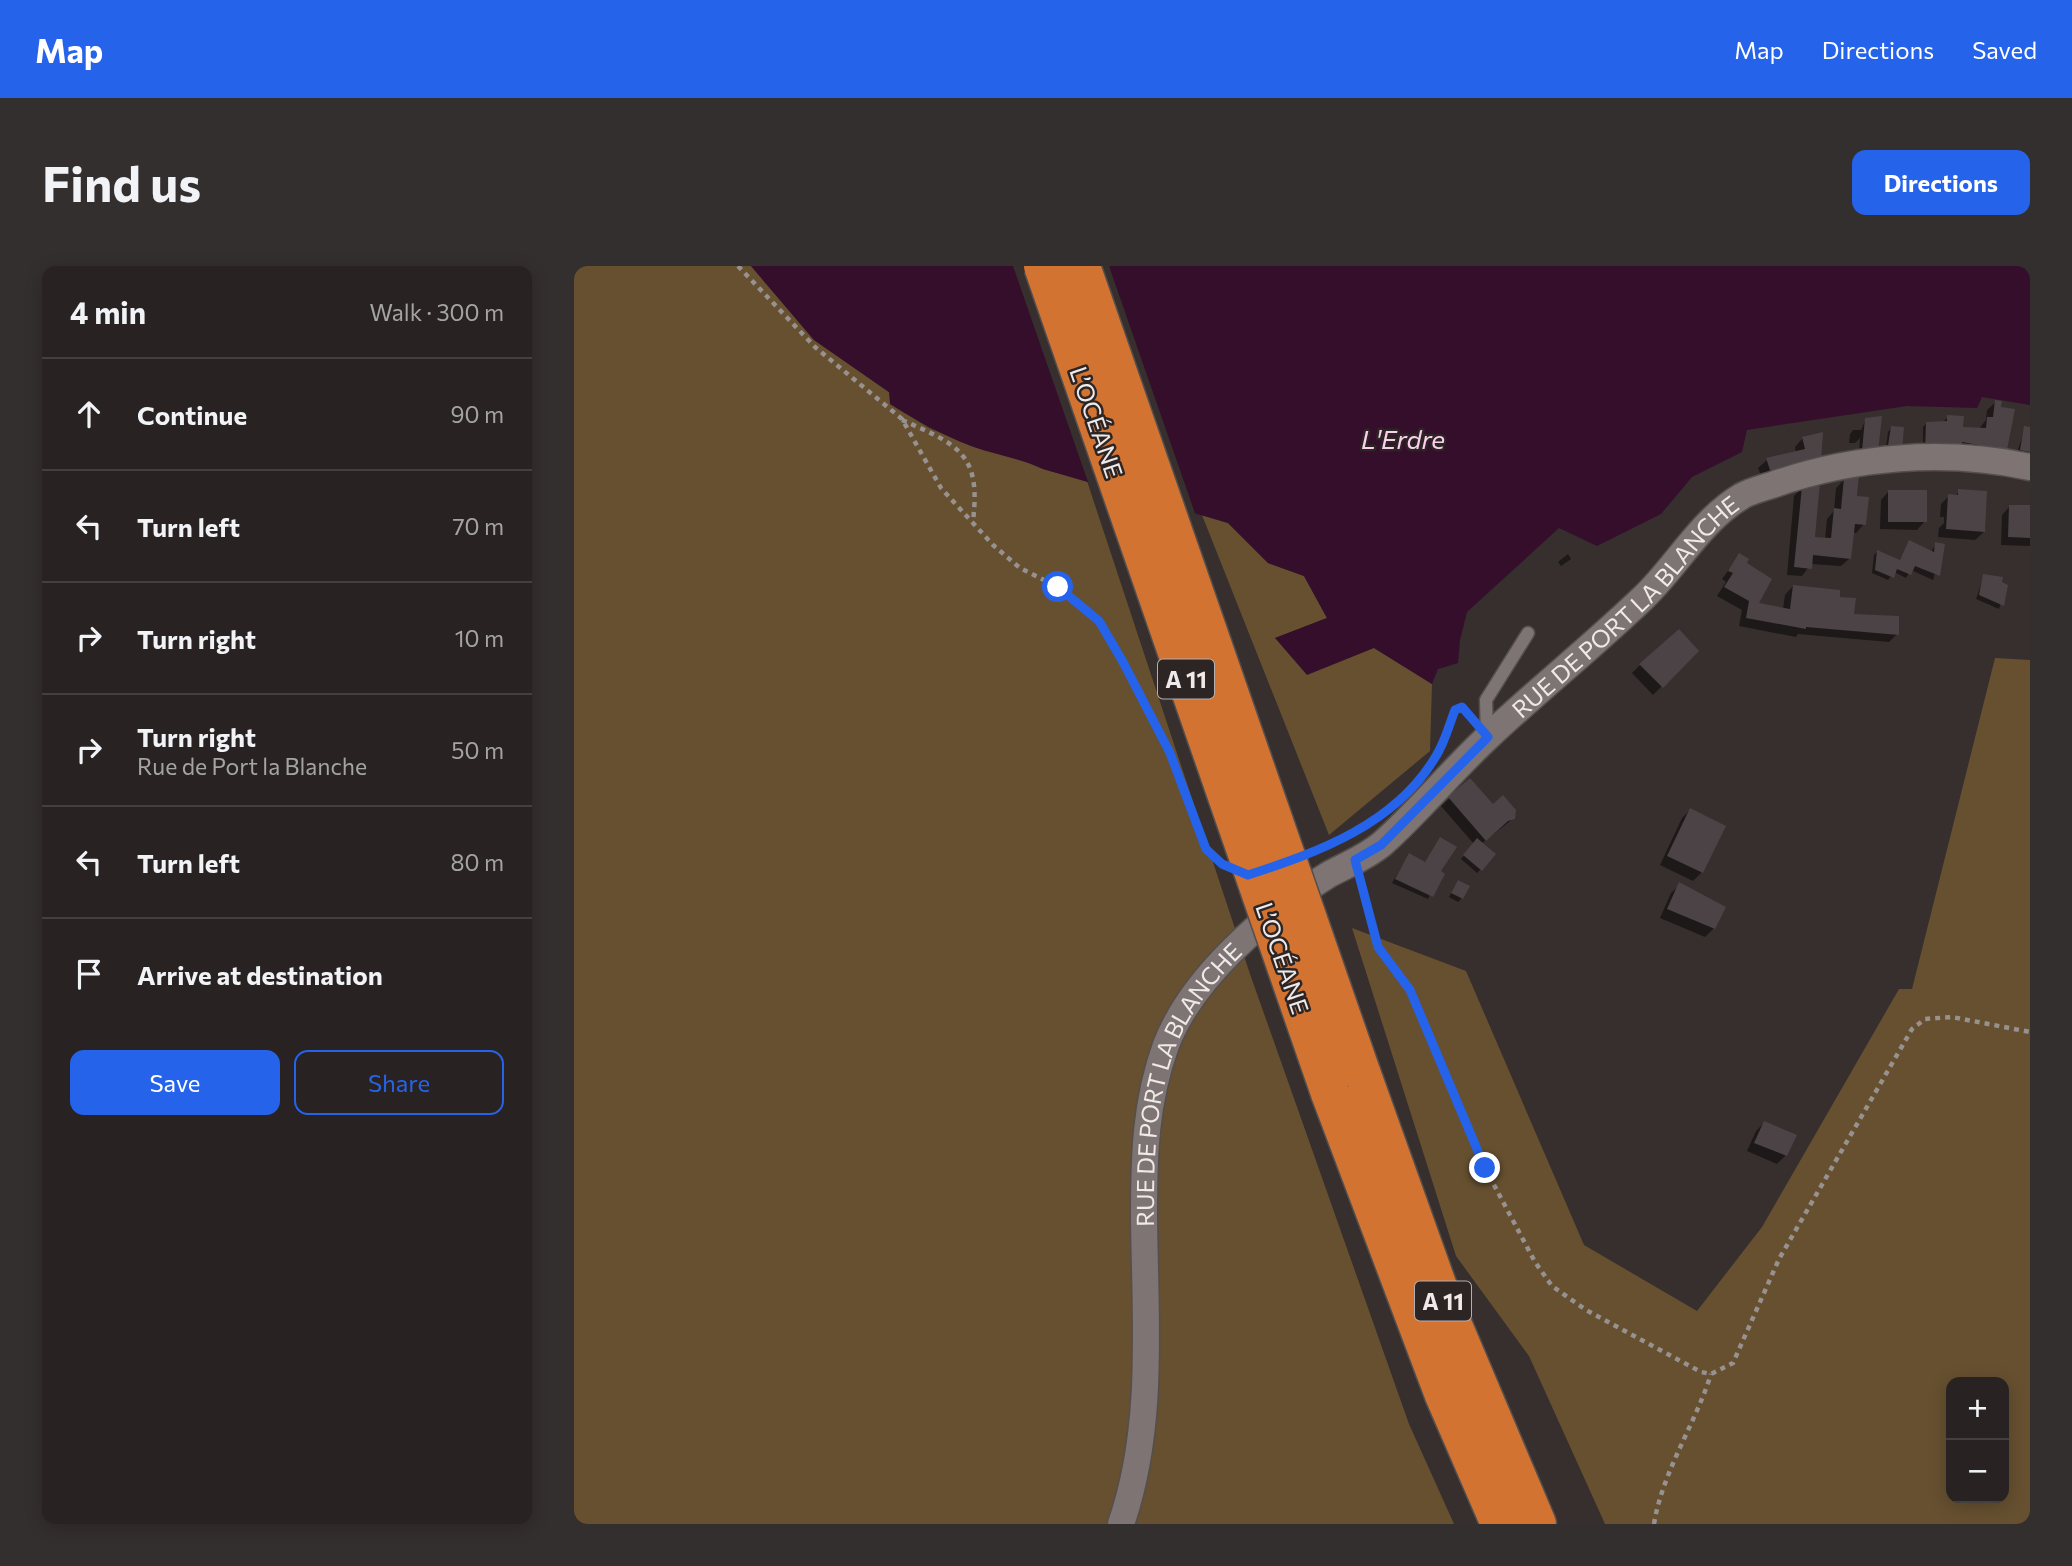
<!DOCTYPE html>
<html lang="en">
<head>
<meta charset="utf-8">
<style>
  :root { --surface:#282322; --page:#342f2f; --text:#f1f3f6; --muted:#a5a4a5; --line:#444040; --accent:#2563eb }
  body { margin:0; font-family:Commissioner,sans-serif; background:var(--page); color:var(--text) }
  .controls { position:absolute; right:21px; bottom:21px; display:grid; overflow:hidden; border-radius:14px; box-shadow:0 4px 18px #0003 }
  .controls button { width:63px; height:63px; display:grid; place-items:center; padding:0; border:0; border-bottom:2px solid var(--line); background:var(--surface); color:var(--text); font:35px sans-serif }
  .stop { position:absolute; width:21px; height:21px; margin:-16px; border:5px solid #2563eb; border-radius:50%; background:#fff }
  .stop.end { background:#2563eb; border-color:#fff; box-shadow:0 2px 7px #0008 }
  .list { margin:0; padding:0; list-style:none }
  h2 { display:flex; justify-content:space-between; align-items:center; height:91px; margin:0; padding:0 28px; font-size:30px }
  h2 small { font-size:23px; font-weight:400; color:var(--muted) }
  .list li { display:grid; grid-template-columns:46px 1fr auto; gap:21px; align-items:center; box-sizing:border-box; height:112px; padding:0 28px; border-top:2px solid var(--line) }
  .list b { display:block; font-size:26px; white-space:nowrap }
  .list p { margin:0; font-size:23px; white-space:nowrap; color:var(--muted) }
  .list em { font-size:23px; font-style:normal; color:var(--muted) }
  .actions { display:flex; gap:14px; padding:21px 28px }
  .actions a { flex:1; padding:16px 0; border:2px solid var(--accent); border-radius:14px; text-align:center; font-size:24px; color:var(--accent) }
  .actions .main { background:var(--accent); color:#fff }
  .icon { flex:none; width:38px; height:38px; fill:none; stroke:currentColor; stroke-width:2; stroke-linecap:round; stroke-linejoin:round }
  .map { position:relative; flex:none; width:1456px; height:1258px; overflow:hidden; border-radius:14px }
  header { display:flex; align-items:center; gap:42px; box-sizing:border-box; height:98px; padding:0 35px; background:var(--accent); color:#fff }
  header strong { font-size:33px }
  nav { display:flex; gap:38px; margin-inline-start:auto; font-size:24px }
  .intro { display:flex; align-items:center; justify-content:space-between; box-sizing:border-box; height:168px; padding:0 42px }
  h1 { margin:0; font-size:49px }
  .button { padding:18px 32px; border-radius:14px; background:var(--accent); color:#fff; font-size:24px; font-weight:700 }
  main { display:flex; gap:42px; padding:0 42px }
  aside { flex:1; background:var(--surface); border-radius:14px; box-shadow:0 4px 18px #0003 }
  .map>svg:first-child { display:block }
  .green { fill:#665030; fill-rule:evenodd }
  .water { fill:#340e2b }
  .pier { fill:#362f2e }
  .shadow { fill:#0007 }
  .building { fill:#4b4345 }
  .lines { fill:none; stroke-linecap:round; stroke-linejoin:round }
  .lane-casing { stroke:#544e4d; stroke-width:15 }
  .street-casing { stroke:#544e4d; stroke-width:29 }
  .highway-casing { stroke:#544e4d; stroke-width:41 }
  .path { stroke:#979190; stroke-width:4.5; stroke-dasharray:5 5; stroke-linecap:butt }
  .lane { stroke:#7d7473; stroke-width:12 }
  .street { stroke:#7d7473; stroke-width:26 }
  .highway { stroke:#d37331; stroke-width:38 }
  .highway-bridge-casing { stroke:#544e4d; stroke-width:41; stroke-linecap:butt }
  .highway-bridge { stroke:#d37331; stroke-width:38 }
  .route { stroke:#2563eb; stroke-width:9 }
  .labels { text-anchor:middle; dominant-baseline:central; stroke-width:5; stroke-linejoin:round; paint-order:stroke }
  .shield { fill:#2c2524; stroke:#b4afae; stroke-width:2 }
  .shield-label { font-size:23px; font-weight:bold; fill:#efeae9 }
  .street-label { font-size:24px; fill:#efeae9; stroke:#2c2524 }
  .water-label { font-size:26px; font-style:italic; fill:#fbcfed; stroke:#2c2524 }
</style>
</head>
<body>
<header>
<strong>Map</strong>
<nav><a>Map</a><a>Directions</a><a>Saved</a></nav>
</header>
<div class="intro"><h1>Find us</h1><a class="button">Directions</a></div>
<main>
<aside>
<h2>4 min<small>Walk · 300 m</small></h2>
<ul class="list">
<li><svg class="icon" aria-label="ahead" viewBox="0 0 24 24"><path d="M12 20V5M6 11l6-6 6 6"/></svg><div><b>Continue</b></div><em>90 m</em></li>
<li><svg class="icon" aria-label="left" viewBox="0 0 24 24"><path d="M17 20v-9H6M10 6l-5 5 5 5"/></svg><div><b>Turn left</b></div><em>70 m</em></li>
<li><svg class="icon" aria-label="right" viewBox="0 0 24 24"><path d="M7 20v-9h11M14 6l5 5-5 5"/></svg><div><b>Turn right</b></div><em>10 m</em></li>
<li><svg class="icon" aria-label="right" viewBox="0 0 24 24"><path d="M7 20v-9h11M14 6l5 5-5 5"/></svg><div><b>Turn right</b><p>Rue de Port la Blanche</p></div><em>50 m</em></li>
<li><svg class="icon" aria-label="left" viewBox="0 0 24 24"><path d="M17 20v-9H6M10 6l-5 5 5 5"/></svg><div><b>Turn left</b></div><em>80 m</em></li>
<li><svg class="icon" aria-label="arrive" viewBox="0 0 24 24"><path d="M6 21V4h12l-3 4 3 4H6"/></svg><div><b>Arrive at destination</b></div></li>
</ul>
<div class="actions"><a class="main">Save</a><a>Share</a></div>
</aside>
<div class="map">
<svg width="1456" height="1258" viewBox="0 0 1456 1258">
  <rect width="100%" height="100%" fill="#362f2e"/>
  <path class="green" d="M0,0H177L240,74L316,127V138L355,162L400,181L443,191L469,203L513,215L676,708L835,1158L880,1258H0Z
    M628,249L654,257L694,297L730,310L753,352L701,372L800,382L858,418L856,485L755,569Z
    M1421,392L1456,394V1258H1031L955,1090L882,990L778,662L892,705L1010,979L1123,1045L1188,961L1325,723H1338ZM1377,1116H1430V1232H1377Z"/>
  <path class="water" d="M177,0H1456V139L1408,131L1403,142L1333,140L1173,164L1168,186L1118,211L1087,248L1023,280L985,262L893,346L886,374L884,397L864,403L858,418L800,382L733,409L701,372L753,352L730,310L694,297L654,257L469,203C446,192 421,189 397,180C368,169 342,154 316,138L315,126L240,74Z"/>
  <path class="pier" d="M439,0H535L622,250L515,219Z"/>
  <path class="shadow" d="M1422,136L1431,183L1349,187V161L1353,157H1368L1374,151L1387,162L1405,163L1412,154L1413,144Z
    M1292,153L1302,185L1285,188L1286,172L1281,177H1275L1276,168L1279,164H1287Z
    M1317,162L1328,163L1311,189L1314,166Z
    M1451,162L1456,163V190L1443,187Z
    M1229,172L1245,195L1188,212L1184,202L1193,194L1222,187L1221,181Z
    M1271,213L1290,258L1282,267L1278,266L1276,292L1267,300L1237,298L1228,310L1213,309L1220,230L1228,222L1239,272L1251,273L1253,253L1260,245L1262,222Z
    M1315,225L1351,255L1343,264L1306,263L1307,234Z
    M1385,225L1410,266L1401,274L1364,271L1365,262L1370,257V251H1366L1367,238L1375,230L1381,231Z
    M1436,240L1456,241V280L1427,279L1428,249Z
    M1336,276L1357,286L1362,278L1369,279L1359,314L1337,304L1332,312L1320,306L1314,314L1298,307L1300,289L1303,286L1325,296Z
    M994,288L997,293L987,300L984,296Z
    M1165,290L1182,338L1209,343L1211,329L1219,320L1264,332L1278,350L1323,368L1315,376L1224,368L1222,371L1165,360L1168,344L1143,330L1152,316L1148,313Z
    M1410,310L1432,320L1425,343L1402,333Z
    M1123,385L1079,429L1058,407L1066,399Z
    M876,532L919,540L940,552L907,578V603L903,607L887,593L900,578L867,540Z
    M1116,544L1128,606L1119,615L1086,599L1108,552Z
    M866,573L865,606L854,633L818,617L835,589L850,598Z
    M1106,619L1140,662L1131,671L1086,652L1097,627Z
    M881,620L888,632L884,636L875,631Z
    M1190,857L1212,889L1203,898L1173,885L1182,865Z"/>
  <path class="building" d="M1421,134L1428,135L1427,141L1441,143L1433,184L1388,176V179L1351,184L1352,156L1373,155V149L1390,150L1389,161L1412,162L1413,151H1419Z
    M1308,150L1304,186L1288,185L1291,152Z
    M1317,160L1330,161L1328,185L1313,186Z
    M1450,160L1456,161V186L1446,184Z
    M1249,166L1247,196L1207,205L1196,204L1192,192L1231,183L1228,171Z
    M1285,209L1283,230L1295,231L1292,259L1281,258L1277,293L1239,289L1238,303L1220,301L1228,220L1246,216L1241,271L1257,272L1260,242L1267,243L1270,211Z
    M1384,223L1413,225L1411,266L1372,263L1374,228L1384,229Z
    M1314,224H1353V256H1314Z
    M1435,239H1456V272L1434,271Z
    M1335,274L1360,286L1361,276L1371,278L1366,310L1341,300L1337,309L1323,303L1320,312L1301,304L1303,284L1326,294Z
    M1165,287L1175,293L1173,297L1198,313L1185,337L1216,343L1219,319L1266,324V331L1282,332L1280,348L1325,350V369L1232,361V363L1172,352L1175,335L1150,321L1159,307L1154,305Z
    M1409,308L1429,311L1428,316L1434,319L1430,340L1405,329Z
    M1105,363L1125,385L1089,422L1065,398Z
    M896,512L919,538L929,529L942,544L941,553L934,555L912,575L874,531Z
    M1116,542L1152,560L1129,607L1093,590Z
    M866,571L883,581L867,605L871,608L859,631L821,613L835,587L851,596Z
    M903,572L922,588L908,605L889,589Z
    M884,614L896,620L889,633L877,627Z
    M1105,616L1152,641L1141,663L1093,643Z
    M1190,855L1223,869L1213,890L1180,877Z"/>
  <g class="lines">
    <g class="lane-casing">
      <path id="lane" d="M913,471L912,434L954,367"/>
    </g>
    <g class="street-casing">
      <g id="street">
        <path id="s1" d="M547,1258C581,1160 571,1053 570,951C570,890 571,837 592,779C618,711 693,647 754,609C772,599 793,591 809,577C846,544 878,504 915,470C965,423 1019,380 1069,332C1103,300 1126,255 1168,230C1177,225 1189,222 1198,219C1280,190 1371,183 1456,201"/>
      </g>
    </g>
    <g class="highway-casing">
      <path id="highway" d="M787,806L870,1038L963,1258
        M756,827L870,1129L926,1258"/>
    </g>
    <path class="path" d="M164,0L241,81L328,153L367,222L419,279L446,302L484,321L525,355L596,487L632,583L638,588
      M328,154C385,179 407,188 399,255
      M868,477L881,444L888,441L893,447
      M787,619L804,681L836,724L911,902L961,996L978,1020L1012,1044L1127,1106L1137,1108L1159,1097L1205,993L1338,763L1351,753L1378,751L1456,766
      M1080,1258C1089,1204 1121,1159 1137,1108"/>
    <use href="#lane" class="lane"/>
    <use href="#street" class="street"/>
    <use href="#highway" class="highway"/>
    <g class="highway-bridge-casing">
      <path id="highway-bridge" d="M469,0L756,827
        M507,0L787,806"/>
    </g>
    <use href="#highway-bridge" class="highway-bridge"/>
  </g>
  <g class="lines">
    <path class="route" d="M484,321L525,355L549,396L596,487L632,583L648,598L674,609C745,586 822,558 862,490C871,476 875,459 881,444L888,441L914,471L807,579L781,594L804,681L836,724L911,902"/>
  </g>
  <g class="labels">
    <g class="shield">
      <rect x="584" y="393.5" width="56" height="39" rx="5"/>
      <rect x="841" y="1015.5" width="56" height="39" rx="5"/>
    </g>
    <g class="shield-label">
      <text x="612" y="413">A 11</text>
      <text x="869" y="1035">A 11</text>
    </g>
    <g class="street-label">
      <text transform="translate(523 156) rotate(71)">L’OCÉANE</text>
      <text stroke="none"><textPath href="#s1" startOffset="1125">RUE DE PORT LA BLANCHE</textPath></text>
      <text transform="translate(709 692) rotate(71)">L’OCÉANE</text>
      <text stroke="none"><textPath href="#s1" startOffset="453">RUE DE PORT LA BLANCHE</textPath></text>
    </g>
    <g class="water-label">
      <text x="829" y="172">L'Erdre</text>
    </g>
  </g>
</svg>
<div class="controls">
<button>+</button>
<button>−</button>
</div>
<div class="stop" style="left:484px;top:321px"></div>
<div class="stop end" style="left:911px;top:902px"></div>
</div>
</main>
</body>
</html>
